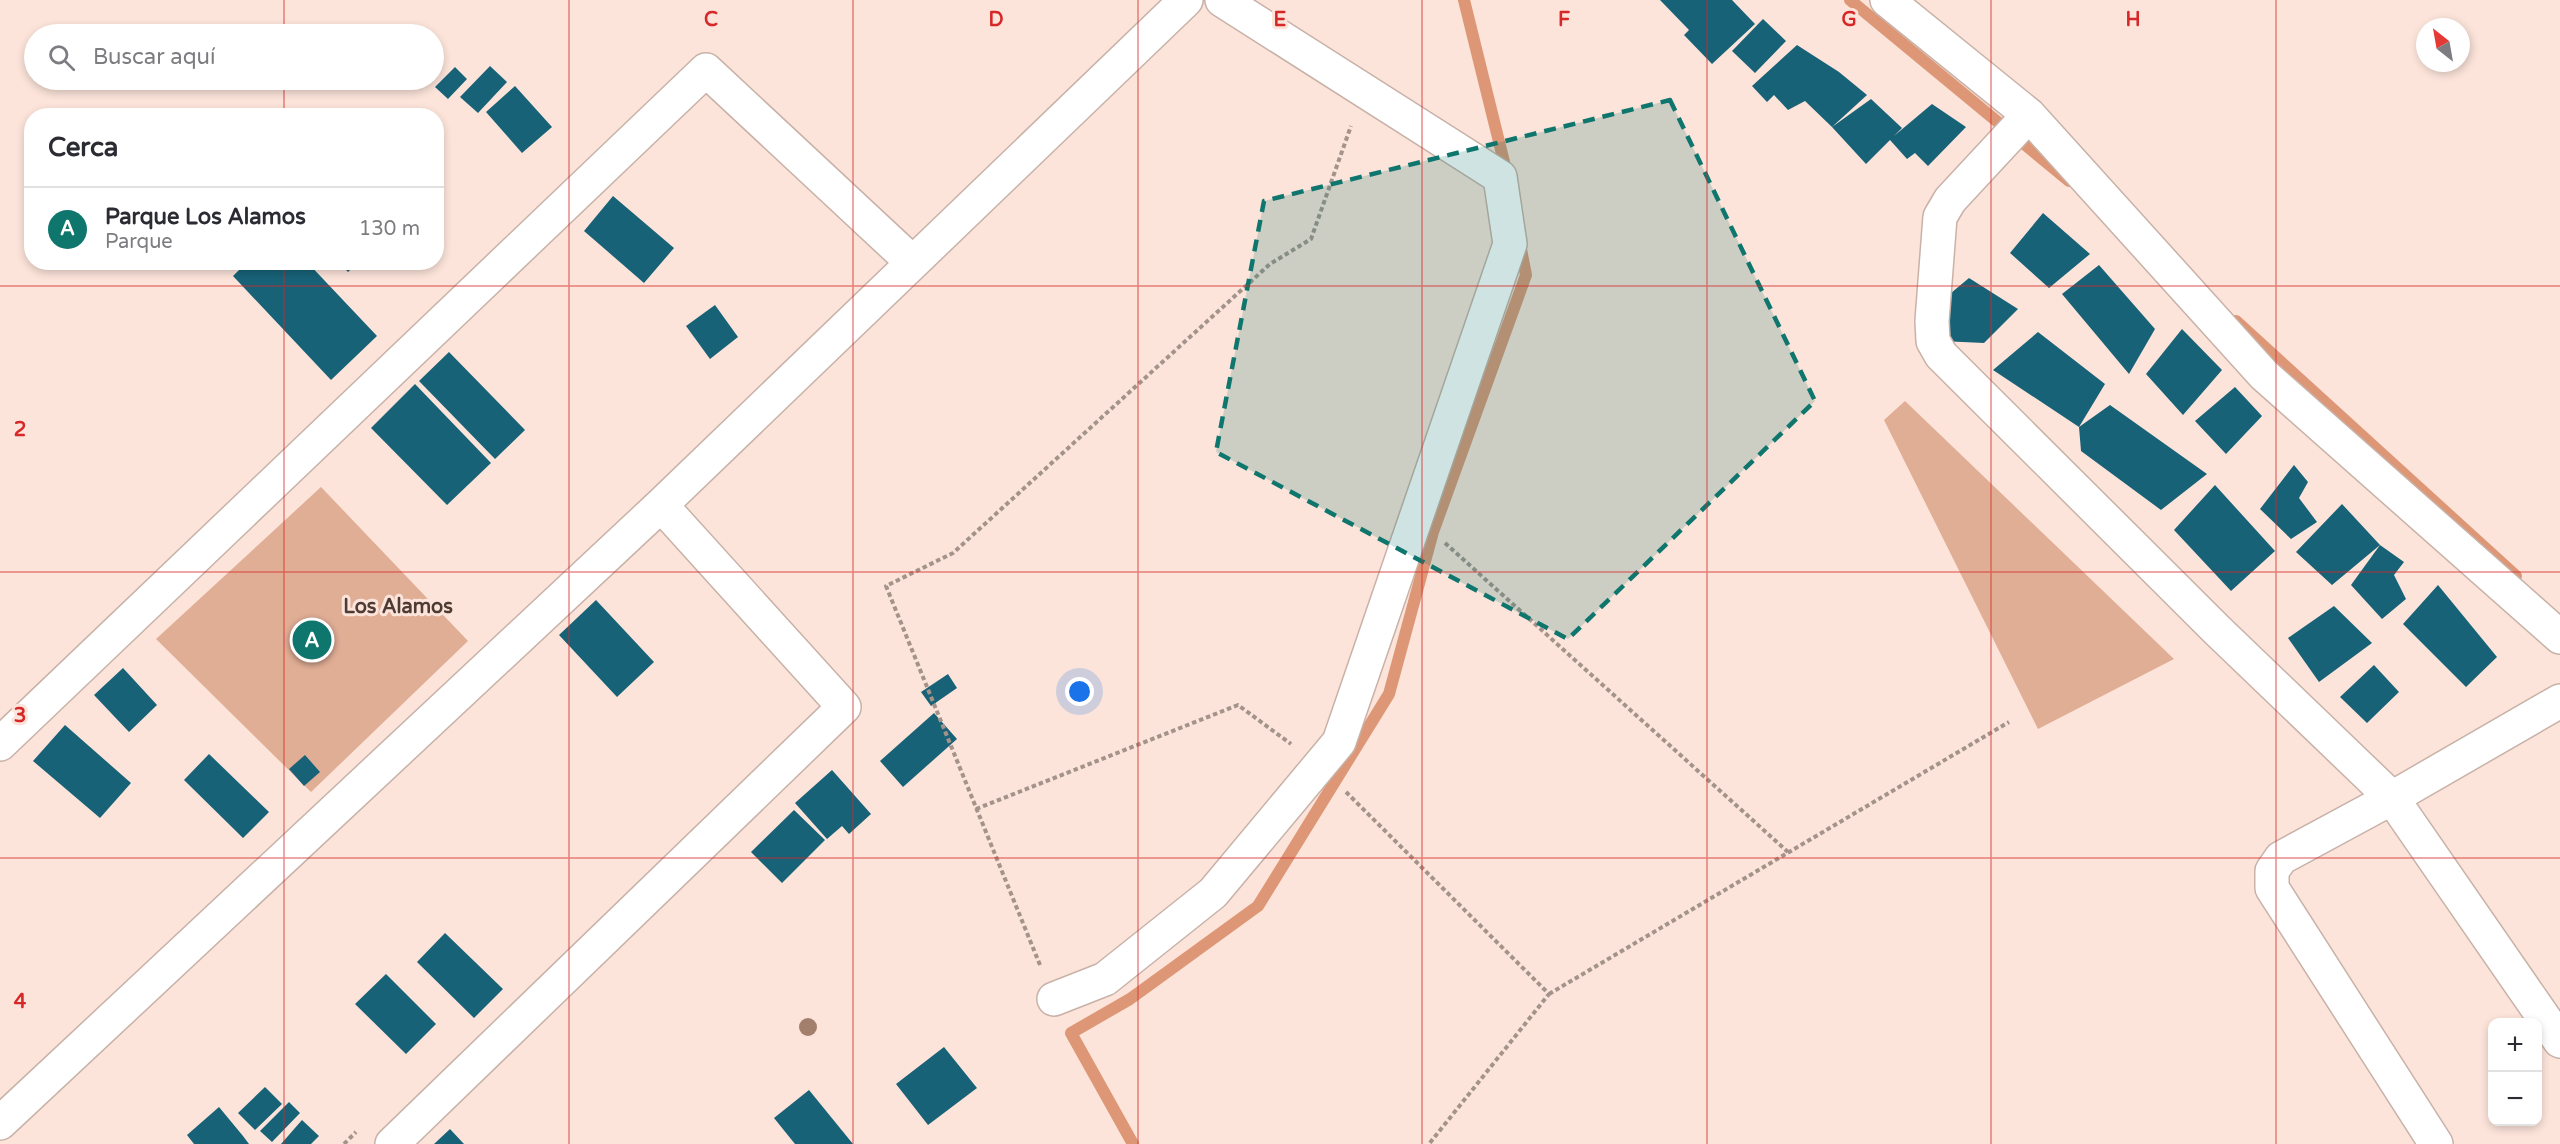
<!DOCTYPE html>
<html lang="es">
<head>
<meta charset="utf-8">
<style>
  :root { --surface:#fff; --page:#f2f2f3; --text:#2b2b33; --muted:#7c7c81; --line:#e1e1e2; --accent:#0f766e }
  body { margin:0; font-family:"Varela Round",sans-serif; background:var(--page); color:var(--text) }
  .controls { position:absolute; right:18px; bottom:18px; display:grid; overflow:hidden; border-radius:12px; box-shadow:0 3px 9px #0003 }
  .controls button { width:54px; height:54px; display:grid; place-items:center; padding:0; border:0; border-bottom:2px solid var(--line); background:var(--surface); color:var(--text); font:30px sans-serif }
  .compass { position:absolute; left:2416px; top:18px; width:54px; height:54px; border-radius:50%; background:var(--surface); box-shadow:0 3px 9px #0003; rotate:329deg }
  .you { position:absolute; left:1080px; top:692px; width:21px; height:21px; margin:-15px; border:4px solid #fff; border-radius:50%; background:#1a73e8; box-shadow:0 0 0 9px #1a73e833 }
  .badge { display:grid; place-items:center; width:39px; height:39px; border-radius:50%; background:var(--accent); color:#fff; font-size:20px; font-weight:700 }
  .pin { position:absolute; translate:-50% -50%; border:3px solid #fff; box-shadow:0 2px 6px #0006 }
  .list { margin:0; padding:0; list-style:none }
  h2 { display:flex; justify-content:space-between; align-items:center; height:78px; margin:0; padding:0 24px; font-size:26px }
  h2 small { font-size:20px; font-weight:400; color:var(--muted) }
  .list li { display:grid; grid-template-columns:39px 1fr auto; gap:18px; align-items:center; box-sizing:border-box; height:84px; padding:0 24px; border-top:2px solid var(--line) }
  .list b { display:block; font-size:22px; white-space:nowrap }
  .list p { margin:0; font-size:20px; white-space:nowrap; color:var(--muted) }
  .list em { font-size:20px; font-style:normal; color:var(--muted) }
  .icon { flex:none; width:33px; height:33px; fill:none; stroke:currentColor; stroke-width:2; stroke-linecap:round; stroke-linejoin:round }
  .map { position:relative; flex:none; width:2560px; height:1144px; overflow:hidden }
  .search { position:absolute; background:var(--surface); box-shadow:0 3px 9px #0003; left:24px; top:24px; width:420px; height:66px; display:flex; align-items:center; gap:15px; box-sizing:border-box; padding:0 21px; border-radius:33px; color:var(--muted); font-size:22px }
  .panel { position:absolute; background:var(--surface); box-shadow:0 3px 9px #0003; left:24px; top:108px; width:420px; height:162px; border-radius:24px }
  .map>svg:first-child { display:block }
  .green { fill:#e0ad95 }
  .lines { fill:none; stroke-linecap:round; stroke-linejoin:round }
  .stream { stroke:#dd9776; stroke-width:12 }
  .building { fill:#186278 }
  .minor-casing { stroke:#c8b2a8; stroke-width:36 }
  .path { stroke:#a4938b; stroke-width:4; stroke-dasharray:4.5 3; stroke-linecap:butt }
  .minor { stroke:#fff; stroke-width:33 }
  .tree { fill:#a27e6d }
  .marked { fill:#0f766e; fill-opacity:0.2; stroke:#0f766e; stroke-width:4.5; stroke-dasharray:12 8; stroke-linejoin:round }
  .grid { fill:none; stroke:#d62828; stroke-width:1.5; stroke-opacity:0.55 }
  .labels { text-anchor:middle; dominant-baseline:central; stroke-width:6; stroke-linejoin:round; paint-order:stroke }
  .neighbourhood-label { font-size:20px; font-weight:bold; fill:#4e3c34; stroke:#fce4da }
  .grid-label { font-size:20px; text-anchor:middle; font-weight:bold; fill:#d62828; stroke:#fce4da; stroke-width:6; stroke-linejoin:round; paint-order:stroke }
</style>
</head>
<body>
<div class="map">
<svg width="2560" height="1144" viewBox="0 0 2560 1144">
  <rect width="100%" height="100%" fill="#fce4da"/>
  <path class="green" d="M1905,401L2174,659L2038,729L1884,420Z
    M321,487L468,641L311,792L156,639Z"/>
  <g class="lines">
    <path class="stream" d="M1464,0L1507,174
      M1850,0L2069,181
      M2236,321L2516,576
      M1133,1144L1071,1033L1130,999L1258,906L1389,694L1433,532L1526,275L1520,244"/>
  </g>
  <path class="building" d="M1660,0H1732L1755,24L1712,64L1684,35L1689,30Z
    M1763,19L1786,41L1755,73L1732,51Z
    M1797,45L1839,72L1867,95L1832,127L1805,101L1788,110L1774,95L1767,102L1752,86Z
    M490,66L507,82L478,113L460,97Z
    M455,67L467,79L448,99L435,87Z
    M515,86L552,127L522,153L486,112Z
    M1871,99L1902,128L1894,136L1932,104L1966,127L1928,166L1915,153L1907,159L1890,140L1866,164L1832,127Z
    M613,196L674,248L644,283L584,231Z
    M2043,213L2090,254L2049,288L2010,253Z
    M247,262H307L377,336L331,380L233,276Z
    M339,262H358L348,272Z
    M2099,265L2155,329L2129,374L2062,294Z
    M1969,278L2018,309L1984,343L1941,341L1939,303Z
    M715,305L738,337L710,359L686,326Z
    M2182,329L2222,370L2183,415L2146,374Z
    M2038,332L2105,384L2079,427L2110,405L2207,474L2161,510L2081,451L2079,427L1993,370Z
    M449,352L525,430L495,459L419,381Z
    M415,384L491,463L447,505L371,428Z
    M2235,387L2262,416L2226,454L2195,421Z
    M2294,465L2308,482L2299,498L2317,522L2291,539L2260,509Z
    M2215,485L2275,551L2231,591L2174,530Z
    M2342,504L2380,545L2404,562L2394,575L2406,599L2382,619L2351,585L2380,545L2332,585L2296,552Z
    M2438,585L2497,657L2466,687L2403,624Z
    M596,600L654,662L617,697L559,635Z
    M2334,606L2372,643L2319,682L2288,638Z
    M2374,665L2399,692L2367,723L2340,697Z
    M123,668L157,705L129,732L94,695Z
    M948,674L957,688L931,706L921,692Z
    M934,713L957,739L903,787L880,761Z
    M65,725L131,783L100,818L33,761Z
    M209,754L269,812L243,838L184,780Z
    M305,755L320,772L304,786L289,769Z
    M832,770L871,814L849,834L842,826L827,839L795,803Z
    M794,810L825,840L782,883L751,852Z
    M445,933L503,989L474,1018L417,962Z
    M386,974L436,1024L406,1054L355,1004Z
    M944,1047L977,1088L928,1125L896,1084Z
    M265,1087L282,1104L255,1130L238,1113Z
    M809,1090L853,1144H795L774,1118Z
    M289,1102L300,1113L272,1142L260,1131Z
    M219,1107L243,1136L249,1144H194L187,1135Z
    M302,1120L319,1136L311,1144H281Z
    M450,1129L464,1144H434Z"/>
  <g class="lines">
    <g class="minor-casing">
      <path id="minor" d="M1887,0L2029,115L2264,375L2560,637
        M2029,115L1950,200L1940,217L1932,321L1933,341L1941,355L2216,629L2392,798L2560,1041
        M0,744L706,70L912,262
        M1054,999L1105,979L1213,893L1339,742L1510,244L1500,177L1222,0
        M0,1123L661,505L1186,0
        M392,1144L844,707L661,505
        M2436,1144L2272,888V871L2281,858L2392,798L2560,701"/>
    </g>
    <path class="path" d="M1445,543L1788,852
      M1346,792L1549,994L1429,1144
      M976,809L1238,705L1291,744
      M1040,965L886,586L953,553L1270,264L1311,239L1351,126
      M1549,994L2009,722
      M344,1144L356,1132"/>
    <use href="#minor" class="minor"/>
  </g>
  <circle class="tree" cx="808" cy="1027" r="9"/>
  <path class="marked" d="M1670,100L1815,401L1568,639L1216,452L1264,201Z"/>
  <path class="grid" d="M284,0V34M569,0V1144M853,0V1144M1138,0V1144M1422,0V1144M1707,0V1144M1991,0V1144M2276,0V1144M284,80V116M284,262V1144M0,286H2560M0,572H2560M0,858H2560"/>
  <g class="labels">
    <g class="neighbourhood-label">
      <text x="398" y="607">Los Alamos</text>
    </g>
  </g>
  <g class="grid-label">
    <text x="711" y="26">C</text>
    <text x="996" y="26">D</text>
    <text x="1280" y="26">E</text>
    <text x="1564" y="26">F</text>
    <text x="1849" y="26">G</text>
    <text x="2133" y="26">H</text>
    <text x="20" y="436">2</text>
    <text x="20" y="722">3</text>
    <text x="20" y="1008">4</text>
  </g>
</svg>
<div class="controls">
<button>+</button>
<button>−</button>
</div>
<svg class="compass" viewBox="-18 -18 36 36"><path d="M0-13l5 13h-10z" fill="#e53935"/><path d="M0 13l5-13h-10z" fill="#7c7c81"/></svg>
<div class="you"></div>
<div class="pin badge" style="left:312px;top:640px">A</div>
<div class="search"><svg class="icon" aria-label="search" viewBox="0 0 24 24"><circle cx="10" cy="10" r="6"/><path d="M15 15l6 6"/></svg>Buscar aquí</div>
<section class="panel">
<h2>Cerca<small></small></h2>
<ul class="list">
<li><span class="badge">A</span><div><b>Parque Los Alamos</b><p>Parque</p></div><em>130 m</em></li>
</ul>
</section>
</div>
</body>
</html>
